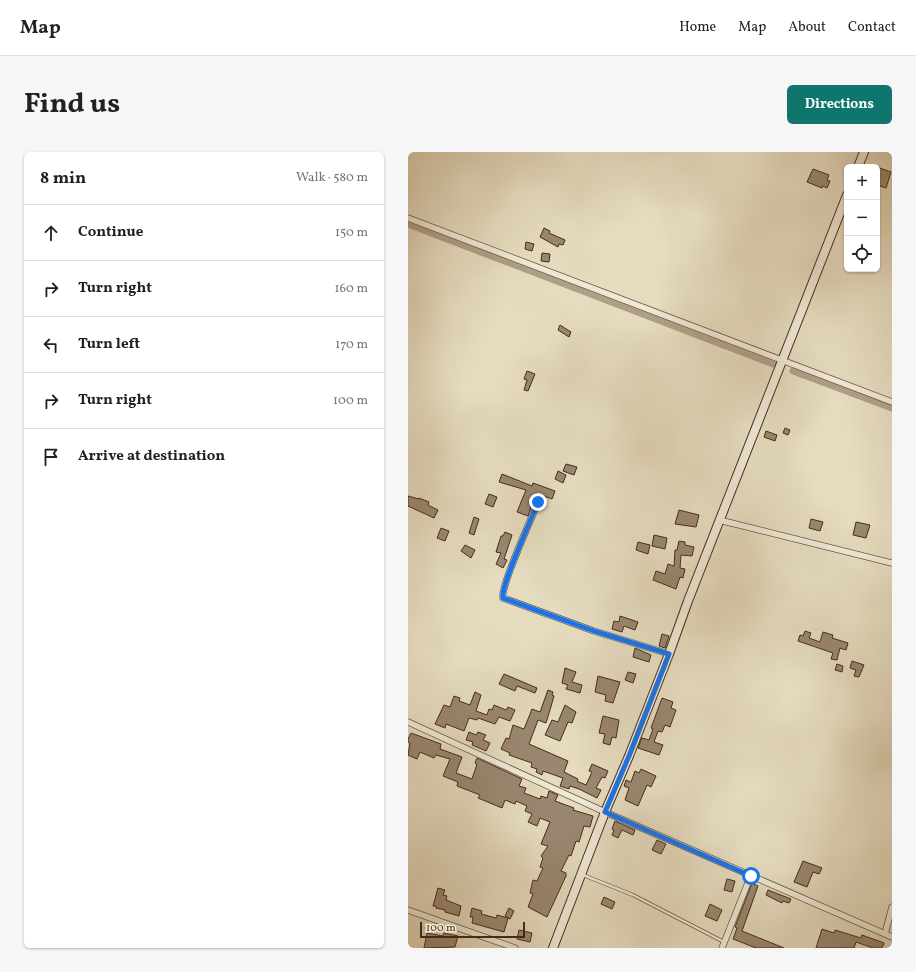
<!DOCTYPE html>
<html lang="en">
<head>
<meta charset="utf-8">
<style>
  :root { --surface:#fff; --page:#f6f6f6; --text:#202124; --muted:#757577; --line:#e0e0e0; --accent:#0f766e }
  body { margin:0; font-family:Vollkorn,serif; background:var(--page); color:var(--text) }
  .controls { position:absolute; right:12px; top:12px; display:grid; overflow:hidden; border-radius:6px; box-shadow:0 1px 3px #0004 }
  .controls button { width:36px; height:36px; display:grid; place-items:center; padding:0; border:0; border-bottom:1px solid var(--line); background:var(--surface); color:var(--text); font:20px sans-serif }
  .scale { position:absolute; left:12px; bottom:10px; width:105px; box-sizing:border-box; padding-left:4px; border:2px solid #472b1a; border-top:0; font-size:11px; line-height:14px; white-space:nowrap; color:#472b1a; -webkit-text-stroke:3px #eee8d5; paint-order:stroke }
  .stop { position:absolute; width:12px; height:12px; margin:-9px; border:3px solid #1a73e8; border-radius:50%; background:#fff }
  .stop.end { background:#1a73e8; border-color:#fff; box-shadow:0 1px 4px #0008 }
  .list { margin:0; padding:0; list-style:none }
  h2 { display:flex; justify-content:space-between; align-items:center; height:52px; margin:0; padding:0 16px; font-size:17px }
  h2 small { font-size:13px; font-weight:400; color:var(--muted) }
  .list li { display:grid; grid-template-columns:26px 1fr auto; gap:12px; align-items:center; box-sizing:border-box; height:56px; padding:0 16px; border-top:1px solid var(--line) }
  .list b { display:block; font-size:15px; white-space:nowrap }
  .list em { font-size:13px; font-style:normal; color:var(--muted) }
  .icon { flex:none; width:22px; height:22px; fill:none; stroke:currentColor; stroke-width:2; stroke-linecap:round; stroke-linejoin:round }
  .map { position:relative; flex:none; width:484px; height:796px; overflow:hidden; border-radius:6px }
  header { display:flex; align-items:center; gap:24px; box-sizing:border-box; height:56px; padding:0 20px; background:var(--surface); border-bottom:1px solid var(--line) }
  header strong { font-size:19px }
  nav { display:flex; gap:22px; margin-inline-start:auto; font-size:14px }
  .intro { display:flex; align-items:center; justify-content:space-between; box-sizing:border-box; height:96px; padding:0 24px }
  h1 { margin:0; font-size:28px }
  .button { padding:10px 18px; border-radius:6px; background:var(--accent); color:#fff; font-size:14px; font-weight:700 }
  main { display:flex; gap:24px; padding:0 24px }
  aside { flex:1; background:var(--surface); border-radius:6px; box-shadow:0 1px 3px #0004 }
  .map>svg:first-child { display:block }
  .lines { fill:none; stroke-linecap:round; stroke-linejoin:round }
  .canal { stroke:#af9f87; stroke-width:7 }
  .building { fill:#998770; stroke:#472b1a }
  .service-casing { stroke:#6e5743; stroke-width:4 }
  .minor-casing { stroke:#6e5743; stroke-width:7 }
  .secondary-casing { stroke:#472b1a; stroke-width:10 }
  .service { stroke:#eee8d5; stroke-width:2.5 }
  .minor { stroke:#eee8d5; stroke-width:5.5 }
  .secondary { stroke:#eee8d5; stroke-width:8 }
  .route { stroke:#1a73e8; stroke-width:5 }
</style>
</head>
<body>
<header>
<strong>Map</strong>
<nav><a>Home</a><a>Map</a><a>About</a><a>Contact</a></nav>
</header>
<div class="intro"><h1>Find us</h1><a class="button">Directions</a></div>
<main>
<aside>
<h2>8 min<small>Walk · 580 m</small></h2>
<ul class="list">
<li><svg class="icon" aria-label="ahead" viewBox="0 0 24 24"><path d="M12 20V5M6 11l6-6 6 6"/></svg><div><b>Continue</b></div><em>150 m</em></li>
<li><svg class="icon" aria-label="right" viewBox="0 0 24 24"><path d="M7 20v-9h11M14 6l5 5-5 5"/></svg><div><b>Turn right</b></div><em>160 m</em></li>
<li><svg class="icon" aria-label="left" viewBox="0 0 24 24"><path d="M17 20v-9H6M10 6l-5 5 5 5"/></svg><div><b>Turn left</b></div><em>170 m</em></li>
<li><svg class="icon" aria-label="right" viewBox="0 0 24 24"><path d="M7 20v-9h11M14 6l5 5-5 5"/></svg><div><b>Turn right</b></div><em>100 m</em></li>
<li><svg class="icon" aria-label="arrive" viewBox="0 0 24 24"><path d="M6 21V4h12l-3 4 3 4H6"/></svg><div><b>Arrive at destination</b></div></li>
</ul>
</aside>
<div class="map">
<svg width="484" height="796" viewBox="0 0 484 796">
  <rect width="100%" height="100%" fill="#e5dbbf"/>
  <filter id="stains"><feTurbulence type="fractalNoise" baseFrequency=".005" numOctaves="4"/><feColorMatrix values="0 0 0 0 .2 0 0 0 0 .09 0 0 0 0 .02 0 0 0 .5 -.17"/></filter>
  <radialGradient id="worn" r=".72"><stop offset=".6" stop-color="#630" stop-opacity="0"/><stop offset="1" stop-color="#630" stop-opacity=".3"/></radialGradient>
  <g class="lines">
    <path class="canal" d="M0,72L365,212
      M385,219L484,256"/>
  </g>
  <path class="building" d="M469,15L483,20L478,36L469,33Z
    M405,17L421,23L419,28L422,29L419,36L415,34L414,36L399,30Z
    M136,76L142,79L141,81L157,88L155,93L151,92L150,95L132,85Z
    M118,90L126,92L124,99L117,97Z
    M134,101L142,102L141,110L133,109Z
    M152,173L163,180L161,185L150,178Z
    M119,219L127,222L120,239L116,238L119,228L116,227Z
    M377,276L382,278L380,283L375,281Z
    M358,279L369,283L367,289L356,285Z
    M158,312L169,315L166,323L155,319Z
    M150,319L158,323L155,331L147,327Z
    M94,322L124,334L125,331L147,339L144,347L128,341L120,364L109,360L118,338L91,330Z
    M81,342L89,345L85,355L77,352Z
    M0,344L11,347V346L21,350L20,353L30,358L26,366L0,354Z
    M271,358L291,363L288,375L267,372Z
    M66,365L71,367L66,383L61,381Z
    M403,367L415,370L412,379L401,376Z
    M448,370L462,373L458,386L445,383Z
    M33,376L41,379L37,389L29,386Z
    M97,380L104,383L96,407L99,408L95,416L88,412L93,401L88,400L93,384H95Z
    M246,383L259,386L257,397L244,394Z
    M271,389L277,390V393L286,395L284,404L273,403L272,416L277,417L275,426L272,425L268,437L245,428L248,419L257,422L260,412L266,414L267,398H269Z
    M230,390L242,393L240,402L228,398Z
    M57,393L67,398L63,406L53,399Z
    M212,464L230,470L227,478L216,474L214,480L204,477L206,469L211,470Z
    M397,479L403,481L401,486L412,490L415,480L425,483L424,486L440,491L438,498L432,496L429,508L423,507L425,501L390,489L392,483L395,484Z
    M254,482L261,484L257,496L251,494Z
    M227,496L243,503L241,510L225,505Z
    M444,509L456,513L451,525L446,524L448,518L442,516Z
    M429,512L435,514L434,520L427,518Z
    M157,516L168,520L164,530L174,533L172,541L158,537L160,533L154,531Z
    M220,520L228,522L225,531L217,528Z
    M96,522L129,536L127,541L109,534L107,539L91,532Z
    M190,524L212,530L205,551L197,549L198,543L187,540Z
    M140,538L145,540L144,543L146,544L142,558L138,571L130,568L121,592L160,609L156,620L170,627L169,629L178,633L184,620L181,619L184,612L200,619L197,626L194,625L188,636L193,638L189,646L171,637L162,634L161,637L152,634L155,626L135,619L134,623L128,620L129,617L123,615L124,611L101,603L102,601L93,597L98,586L101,587L105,573L116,577L124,557L132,560Z
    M67,540L73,543L68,559L79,563L81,557L84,558L86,553L98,558L100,555L107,558L102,569L91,565L87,572L70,566L69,568L61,566L56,579L38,572L37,576L27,572L36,553L42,555L46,544L52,546L51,549L62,553Z
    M254,546L265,550L263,556L268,558L262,575L257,573L254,580L250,579L246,590L255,593L251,603L230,596L234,586L241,588L245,577L243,576Z
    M157,553L168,560L164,571L160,570L152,589L137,583L144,568L150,570Z
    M195,564L211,568L208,586L204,585L202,593L195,591L197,582L191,581Z
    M61,580L68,583L70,580L78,583L75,588L82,591L78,599L64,593L65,590L58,588Z
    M3,581L33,592L32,597L54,605L48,621L64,627L69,612L67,611L69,606L114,627L111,634L118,636L116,641L132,647L133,644L139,646L141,639L150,643L147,649L166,656L165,658L185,664L182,675L176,674L171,690L168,689L163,704L161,703L153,719L158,721V724L139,765L120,755L125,742L122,741L125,728L129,729L135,716L132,715L135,706L133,704L140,694L133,692L142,670L132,666L129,674L120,670L124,662L117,659L119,654L108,649L107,652L97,648L94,656L70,646L72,643L49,634L50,630L35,624L42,607L28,603L26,606L12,600L9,607L0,603L2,591L0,590V587Z
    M233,617L248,624L243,635L239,633L230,654L217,648L221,636L216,634L218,628L223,630L227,619L231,621Z
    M207,669L227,678L225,683L214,678L210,686L204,683L206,678L204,677Z
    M249,688L258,692L253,702L244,698Z
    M395,709L414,716L411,722L405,720L399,735L386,730Z
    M319,727L327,729L324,740L316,738Z
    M344,731L350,734L334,779L376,796H348L325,787L329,776L327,775Z
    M30,736L37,738L35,743L39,744L38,748L53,754L51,764L37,760V758L28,756V754H25Z
    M360,738L383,747L381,751L375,749L374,751L358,743Z
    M196,745L207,750L204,757L193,752Z
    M302,752L314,758L309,769L297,764Z
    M64,756L74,759L73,762L88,766L89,763L100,766L96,780L64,771L65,765H62Z
    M101,756L106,759L102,767L97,764Z
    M414,777L426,781L427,778L453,786L454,783L476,791L474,796H465L448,790L446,796H408Z
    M111,778L124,781L122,790L109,787Z
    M19,781L35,784L36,781L50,784L47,795L16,796Z"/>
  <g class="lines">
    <g class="service-casing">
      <path id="service" d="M175,723L225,743L316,790"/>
    </g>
    <g class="minor-casing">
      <path id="minor" d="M0,66L484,250
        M130,350C124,366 92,435 95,446L186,479L261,502
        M311,368L484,411
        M0,570L197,660L484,785
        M0,758L107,796
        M477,782L484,755
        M314,796L343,723"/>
    </g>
    <g class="secondary-casing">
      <path id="secondary" d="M450,15L456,0
        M145,796L197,660L221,604L261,502L280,449L439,43"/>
    </g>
    <use href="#service" class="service"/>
    <use href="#minor" class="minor"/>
    <use href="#secondary" class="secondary"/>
  </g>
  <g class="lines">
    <path class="route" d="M130,350C124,366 92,435 95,446L186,479L261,502L221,604L197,660L343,724"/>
  </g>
  <rect width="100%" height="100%" filter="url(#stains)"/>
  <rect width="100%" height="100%" fill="url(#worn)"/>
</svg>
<div class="controls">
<button>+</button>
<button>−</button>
<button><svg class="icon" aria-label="locate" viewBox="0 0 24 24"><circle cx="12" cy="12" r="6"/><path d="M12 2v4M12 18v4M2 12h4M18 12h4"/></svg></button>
</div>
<div class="scale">100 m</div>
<div class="stop" style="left:343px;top:724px"></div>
<div class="stop end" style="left:130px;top:350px"></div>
</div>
</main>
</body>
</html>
